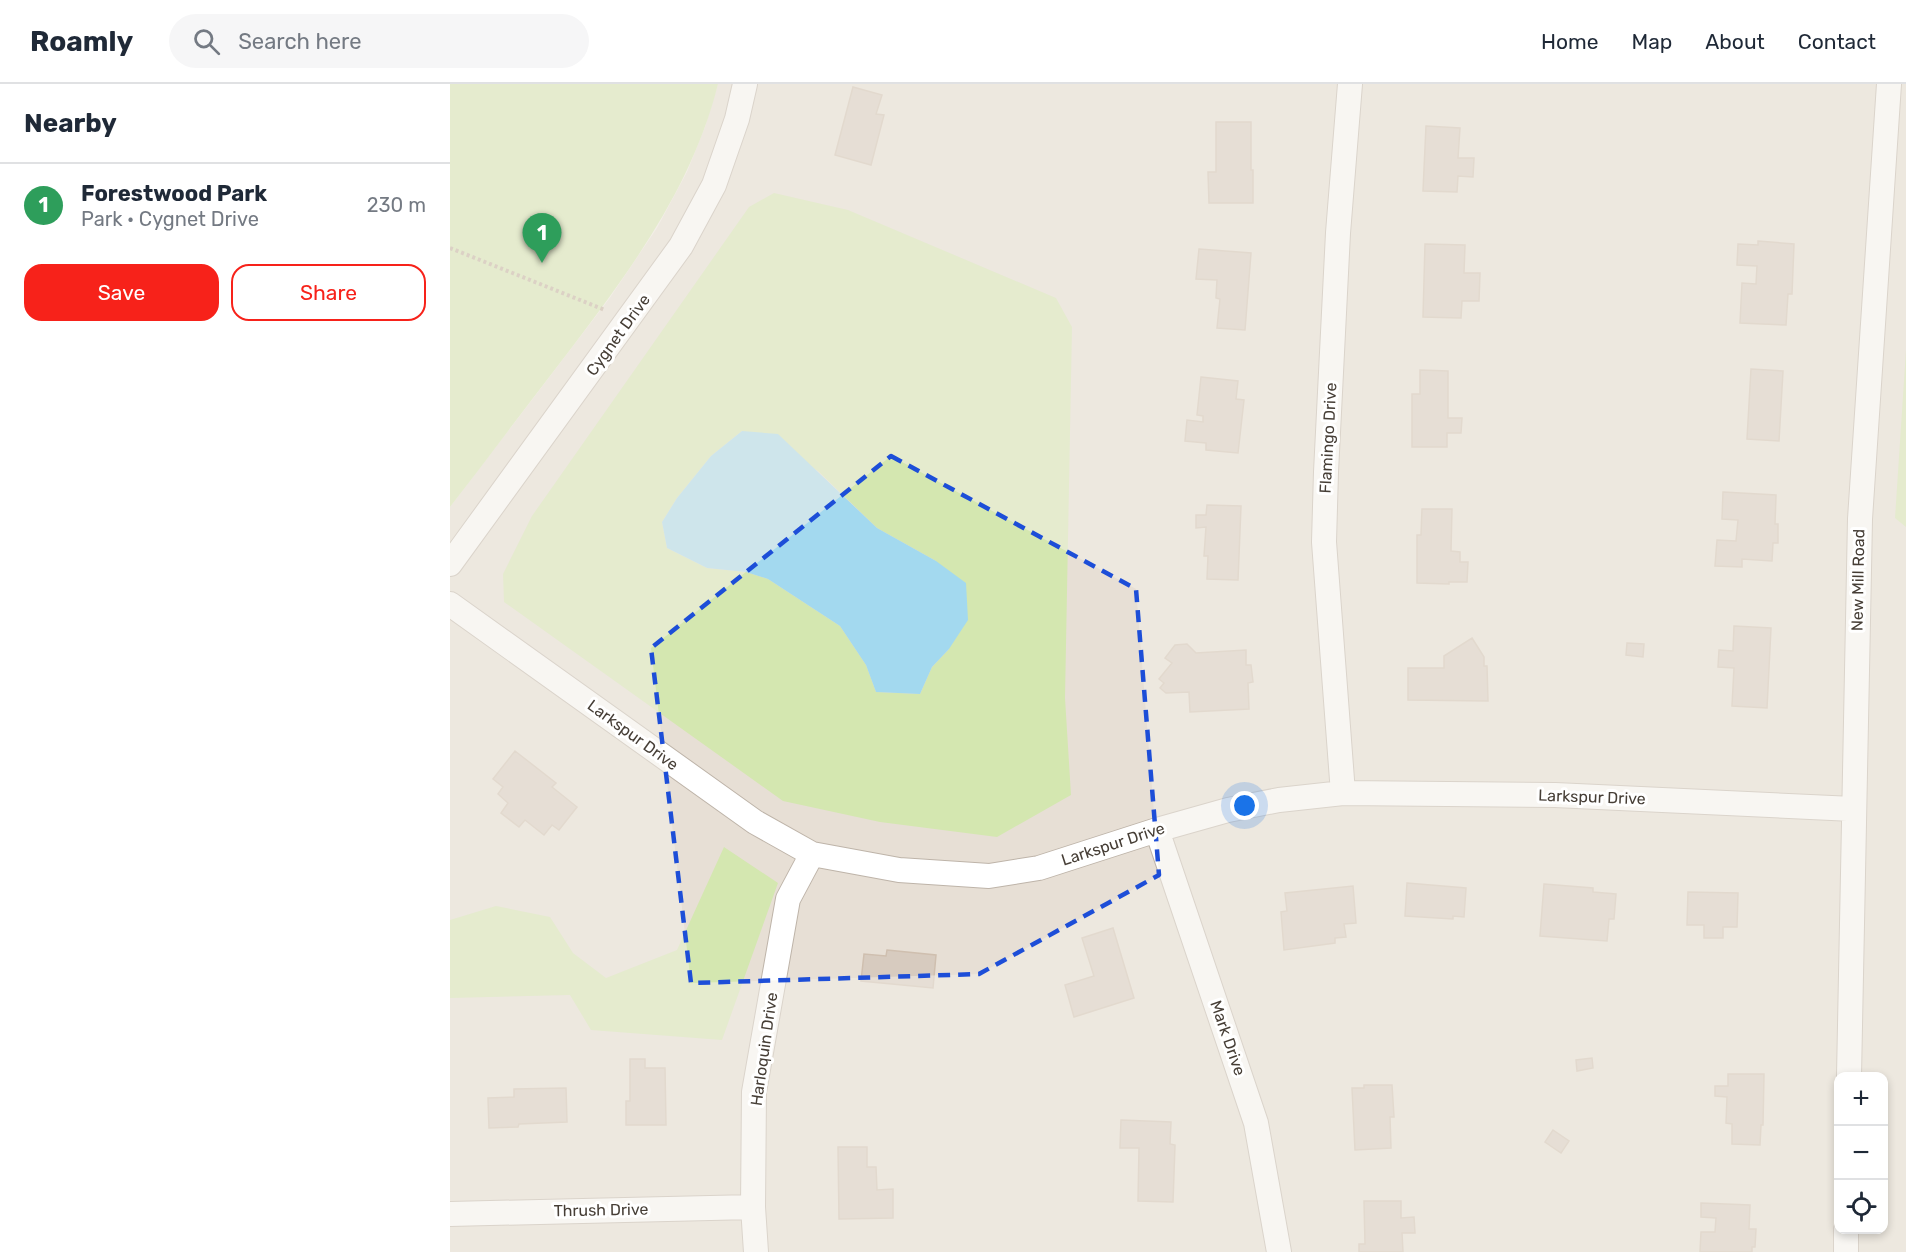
<!DOCTYPE html>
<html lang="en">
<head>
<meta charset="utf-8">
<style>
  :root { --surface:#fff; --page:#f6f6f7; --text:#1f2937; --muted:#747a83; --line:#e0e1e3; --accent:#f7221a }
  body { margin:0; font-family:Rubik,sans-serif; background:var(--page); color:var(--text) }
  .controls { position:absolute; right:18px; bottom:18px; display:grid; overflow:hidden; border-radius:12px; box-shadow:0 3px 9px #0003 }
  .controls button { width:54px; height:54px; display:grid; place-items:center; padding:0; border:0; border-bottom:2px solid var(--line); background:var(--surface); color:var(--text); font:30px sans-serif }
  .you { position:absolute; left:795px; top:722px; width:21px; height:21px; margin:-15px; border:4px solid #fff; border-radius:50%; background:#1a73e8; box-shadow:0 0 0 9px #1a73e833 }
  .badge { display:grid; place-items:center; width:39px; height:39px; border-radius:50%; background:var(--accent); color:#fff; font-size:20px; font-weight:700 }
  .pin { position:absolute; translate:-50% -50px; filter:drop-shadow(0 2px 3px #0008) }
  .pin::after { content:''; position:absolute; top:32px; width:21px; height:18px; background:inherit; clip-path:polygon(0 0,100% 0,50% 100%) }
  .list { margin:0; padding:0; list-style:none }
  h2 { display:flex; justify-content:space-between; align-items:center; height:78px; margin:0; padding:0 24px; font-size:26px }
  h2 small { font-size:20px; font-weight:400; color:var(--muted) }
  .list li { display:grid; grid-template-columns:39px 1fr auto; gap:18px; align-items:center; box-sizing:border-box; height:84px; padding:0 24px; border-top:2px solid var(--line) }
  .list b { display:block; font-size:22px; white-space:nowrap }
  .list p { margin:0; font-size:20px; white-space:nowrap; color:var(--muted) }
  .list em { font-size:20px; font-style:normal; color:var(--muted) }
  .actions { display:flex; gap:12px; padding:18px 24px }
  .actions a { flex:1; padding:14px 0; border:2px solid var(--accent); border-radius:18px; text-align:center; font-size:21px; color:var(--accent) }
  .actions .main { background:var(--accent); color:#fff }
  .icon { flex:none; width:33px; height:33px; fill:none; stroke:currentColor; stroke-width:2; stroke-linecap:round; stroke-linejoin:round }
  .map { position:relative; flex:none; width:1456px; height:1168px; overflow:hidden }
  header { display:flex; align-items:center; gap:36px; box-sizing:border-box; height:84px; padding:0 30px; background:var(--surface); border-bottom:2px solid var(--line) }
  header strong { font-size:28px }
  nav { display:flex; gap:33px; margin-inline-start:auto; font-size:21px }
  .search { width:420px; height:54px; background:var(--page); display:flex; align-items:center; gap:15px; box-sizing:border-box; padding:0 21px; border-radius:33px; color:var(--muted); font-size:22px }
  main { display:flex }
  aside { flex:1; background:var(--surface) }
  .map>svg:first-child { display:block }
  .residential { fill:#e7dfd5; fill-rule:evenodd }
  .green { fill:#d4e7b0; fill-rule:evenodd }
  .water { fill:#a3d9ef }
  .building { fill:#d7cbbf; stroke:#cfbfaf; stroke-width:1.5 }
  .lines { fill:none; stroke-linecap:round; stroke-linejoin:round }
  .street-casing { stroke:#beb4a9; stroke-width:26 }
  .path { stroke:#c0ae9b; stroke-width:4; stroke-dasharray:3 3; stroke-linecap:butt }
  .street { stroke:#fff; stroke-width:24 }
  .marked { fill:none; stroke:#1d4ed8; stroke-width:4.5; stroke-dasharray:12 8; stroke-linejoin:round }
  .labels { text-anchor:middle; dominant-baseline:central; stroke-width:6; stroke-linejoin:round; paint-order:stroke }
  .street-label { font-size:16px; fill:#463e36; stroke:#fff }
</style>
</head>
<body>
<header>
<strong>Roamly</strong>
<div class="search"><svg class="icon" aria-label="search" viewBox="0 0 24 24"><circle cx="10" cy="10" r="6"/><path d="M15 15l6 6"/></svg>Search here</div>
<nav><a>Home</a><a>Map</a><a>About</a><a>Contact</a></nav>
</header>
<main>
<aside>
<h2>Nearby<small></small></h2>
<ul class="list">
<li><span class="badge" style="background:#2e9e5b">1</span><div><b>Forestwood Park</b><p>Park · Cygnet Drive</p></div><em>230 m</em></li>
</ul>
<div class="actions"><a class="main">Save</a><a>Share</a></div>
</aside>
<div class="map">
<svg width="1456" height="1168" viewBox="0 0 1456 1168">
  <rect width="100%" height="100%" fill="#f3eee7"/>
  <path class="residential" d="M268,0H1456V1168H0V423L159,215L207,144L237,88L255,43ZM1388,992H1434V1146H1388Z"/>
  <path class="green" d="M0,0H268C242,105 177,191 113,275C75,324 38,374 0,423Z
    M324,109L398,126L606,214L622,243L615,614L621,711L547,753L430,738L333,717L54,518L53,490L82,432L299,123ZM292,347L368,387L427,444L486,477L499,565L482,583L470,610L426,608L416,581L390,542L318,495L296,488L257,484L217,464L212,438L227,414L261,372Z
    M1456,266V443L1445,434Z
    M274,763L328,799L272,956L141,946L120,911L0,914V836L46,822L100,833L123,869L156,894L227,866Z"/>
  <path class="water" d="M292,347L328,350L427,444L486,477L516,499L518,536L499,565L482,583L470,610L426,608L416,581L390,542L318,495L296,488L257,484L217,464L212,438L227,414L261,372Z"/>
  <path class="building" d="M403,3L432,11L426,30L434,31L421,81L385,71Z
    M766,38H801V86H803V119H759L758,88H766Z
    M976,42L1010,44L1008,74H1024L1023,93L1008,92L1007,108L973,107Z
    M1308,157L1344,160L1342,210H1338L1336,241L1290,239L1292,199L1306,200L1307,182L1287,181L1288,160L1308,161Z
    M975,160L1015,161L1014,189H1030L1029,217H1012L1011,234L973,233Z
    M749,165L801,169L795,246L767,244L770,215L766,214L767,196L746,195Z
    M1301,285L1333,287L1329,357L1297,355Z
    M970,286L998,287V334H1012L1011,349H997V363H962V310H970Z
    M751,293L788,297L786,315L794,316L788,369L756,366V359L735,357L737,336L753,338V332L747,331Z
    M1273,408L1326,411L1325,440H1328V459H1323L1322,477L1292,475V483L1265,482L1267,456L1286,457L1288,436L1272,435Z
    M757,421L791,422L788,496L757,495L758,472H754L756,443L746,444V431H756Z
    M972,425H1002L1001,467L1010,468V478H1018L1017,498H999V500L967,499V451H971Z
    M1284,542L1321,544L1317,624L1282,622L1284,584L1268,583L1269,566L1283,567Z
    M1022,554L1034,573V582H1037L1038,617L958,616V584H994V572Z
    M1177,559L1194,560L1193,573L1176,571Z
    M737,560L746,569L796,566V581H801L803,598L798,599L799,625L740,628L739,608L716,609L710,604L714,599L709,595L722,579L715,574L725,561Z
    M65,667L106,699L102,703L127,723L109,746L102,741L94,751L75,736L69,743L51,729L58,719L48,710L53,703L43,695Z
    M957,799L1016,804L1014,833L1003,832V835L955,832Z
    M1094,800L1143,804V808L1166,810L1164,835H1159L1157,857L1090,852Z
    M903,802L906,839L894,840L896,853L885,854V859L834,866L831,828L837,827L835,809Z
    M1238,808L1288,809L1287,843H1273V854H1254V841H1237Z
    M663,844L684,914L624,933L615,901L644,892L632,854Z
    M437,866L486,871L483,904L411,897L414,870L436,872Z
    M1142,974L1143,984L1127,987L1126,976Z
    M180,975H195V984H215L216,1041H176V1017H180Z
    M1278,990H1314L1313,1041H1311L1310,1061L1282,1060V1040L1276,1039L1277,1013L1265,1012V1002H1278Z
    M914,1001H942L944,1033H940L941,1064L905,1066L902,1004H914Z
    M116,1004L117,1038L69,1040L68,1043L39,1044L38,1014L64,1013V1005Z
    M671,1036L721,1038L720,1060L725,1061L723,1118L688,1117L689,1064H670Z
    M1103,1046L1119,1057L1111,1069L1095,1058Z
    M388,1063H417V1083H426L427,1106L443,1105V1134L389,1135Z
    M914,1117H951V1134L964,1133L965,1149H952L953,1168H909V1160H915Z
    M1251,1119L1300,1121L1299,1145H1306L1305,1163H1302V1168H1250L1251,1148H1265L1266,1134L1251,1133Z"/>
  <g class="lines">
    <g class="street-casing">
      <path id="street" d="M0,480L231,162L264,101L287,35L295,0
        M0,520L305,738L362,770L449,786L539,792L589,784L707,746L778,726L829,716L893,709L1105,711L1403,725
        M893,709L874,458L876,388L888,149L900,0
        M707,746L806,1039L829,1168
        M1399,992L1410,435L1439,0
        M0,1130L303,1123
        M306,1168L303,1123L304,1008L338,815L362,770
        M1396,1168V1146"/>
    </g>
    <path class="path" d="M0,164L155,226"/>
    <use href="#street" class="street"/>
  </g>
  <path d="M0 0H1456V1168H0ZM441,372L686,505L709,791L529,890L241,899L201,564Z" fill="#f3eee7" fill-opacity=".55" fill-rule="evenodd"/>
  <path class="marked" d="M441,372L686,505L709,791L529,890L241,899L201,564Z"/>
  <g class="labels">
    <g class="street-label">
      <text transform="translate(168 251) rotate(-54)">Cygnet Drive</text>
      <text transform="translate(878 354) rotate(-87)">Flamingo Drive</text>
      <text transform="translate(1408 496) rotate(-89)">New Mill Road</text>
      <text transform="translate(183 651) rotate(36)">Larkspur Drive</text>
      <text transform="translate(1142 713) rotate(2)">Larkspur Drive</text>
      <text transform="translate(663 760) rotate(-18)">Larkspur Drive</text>
      <text transform="translate(778 954) rotate(71)">Mark Drive</text>
      <text transform="translate(314 965) rotate(-82)">Harloquin Drive</text>
      <text transform="translate(151 1126) rotate(-1)">Thrush Drive</text>
    </g>
  </g>
</svg>
<div class="controls">
<button>+</button>
<button>−</button>
<button><svg class="icon" aria-label="locate" viewBox="0 0 24 24"><circle cx="12" cy="12" r="6"/><path d="M12 2v4M12 18v4M2 12h4M18 12h4"/></svg></button>
</div>
<div class="you"></div>
<div class="pin badge" style="left:92px;top:179px;background:#2e9e5b">1</div>
</div>
</main>
</body>
</html>
